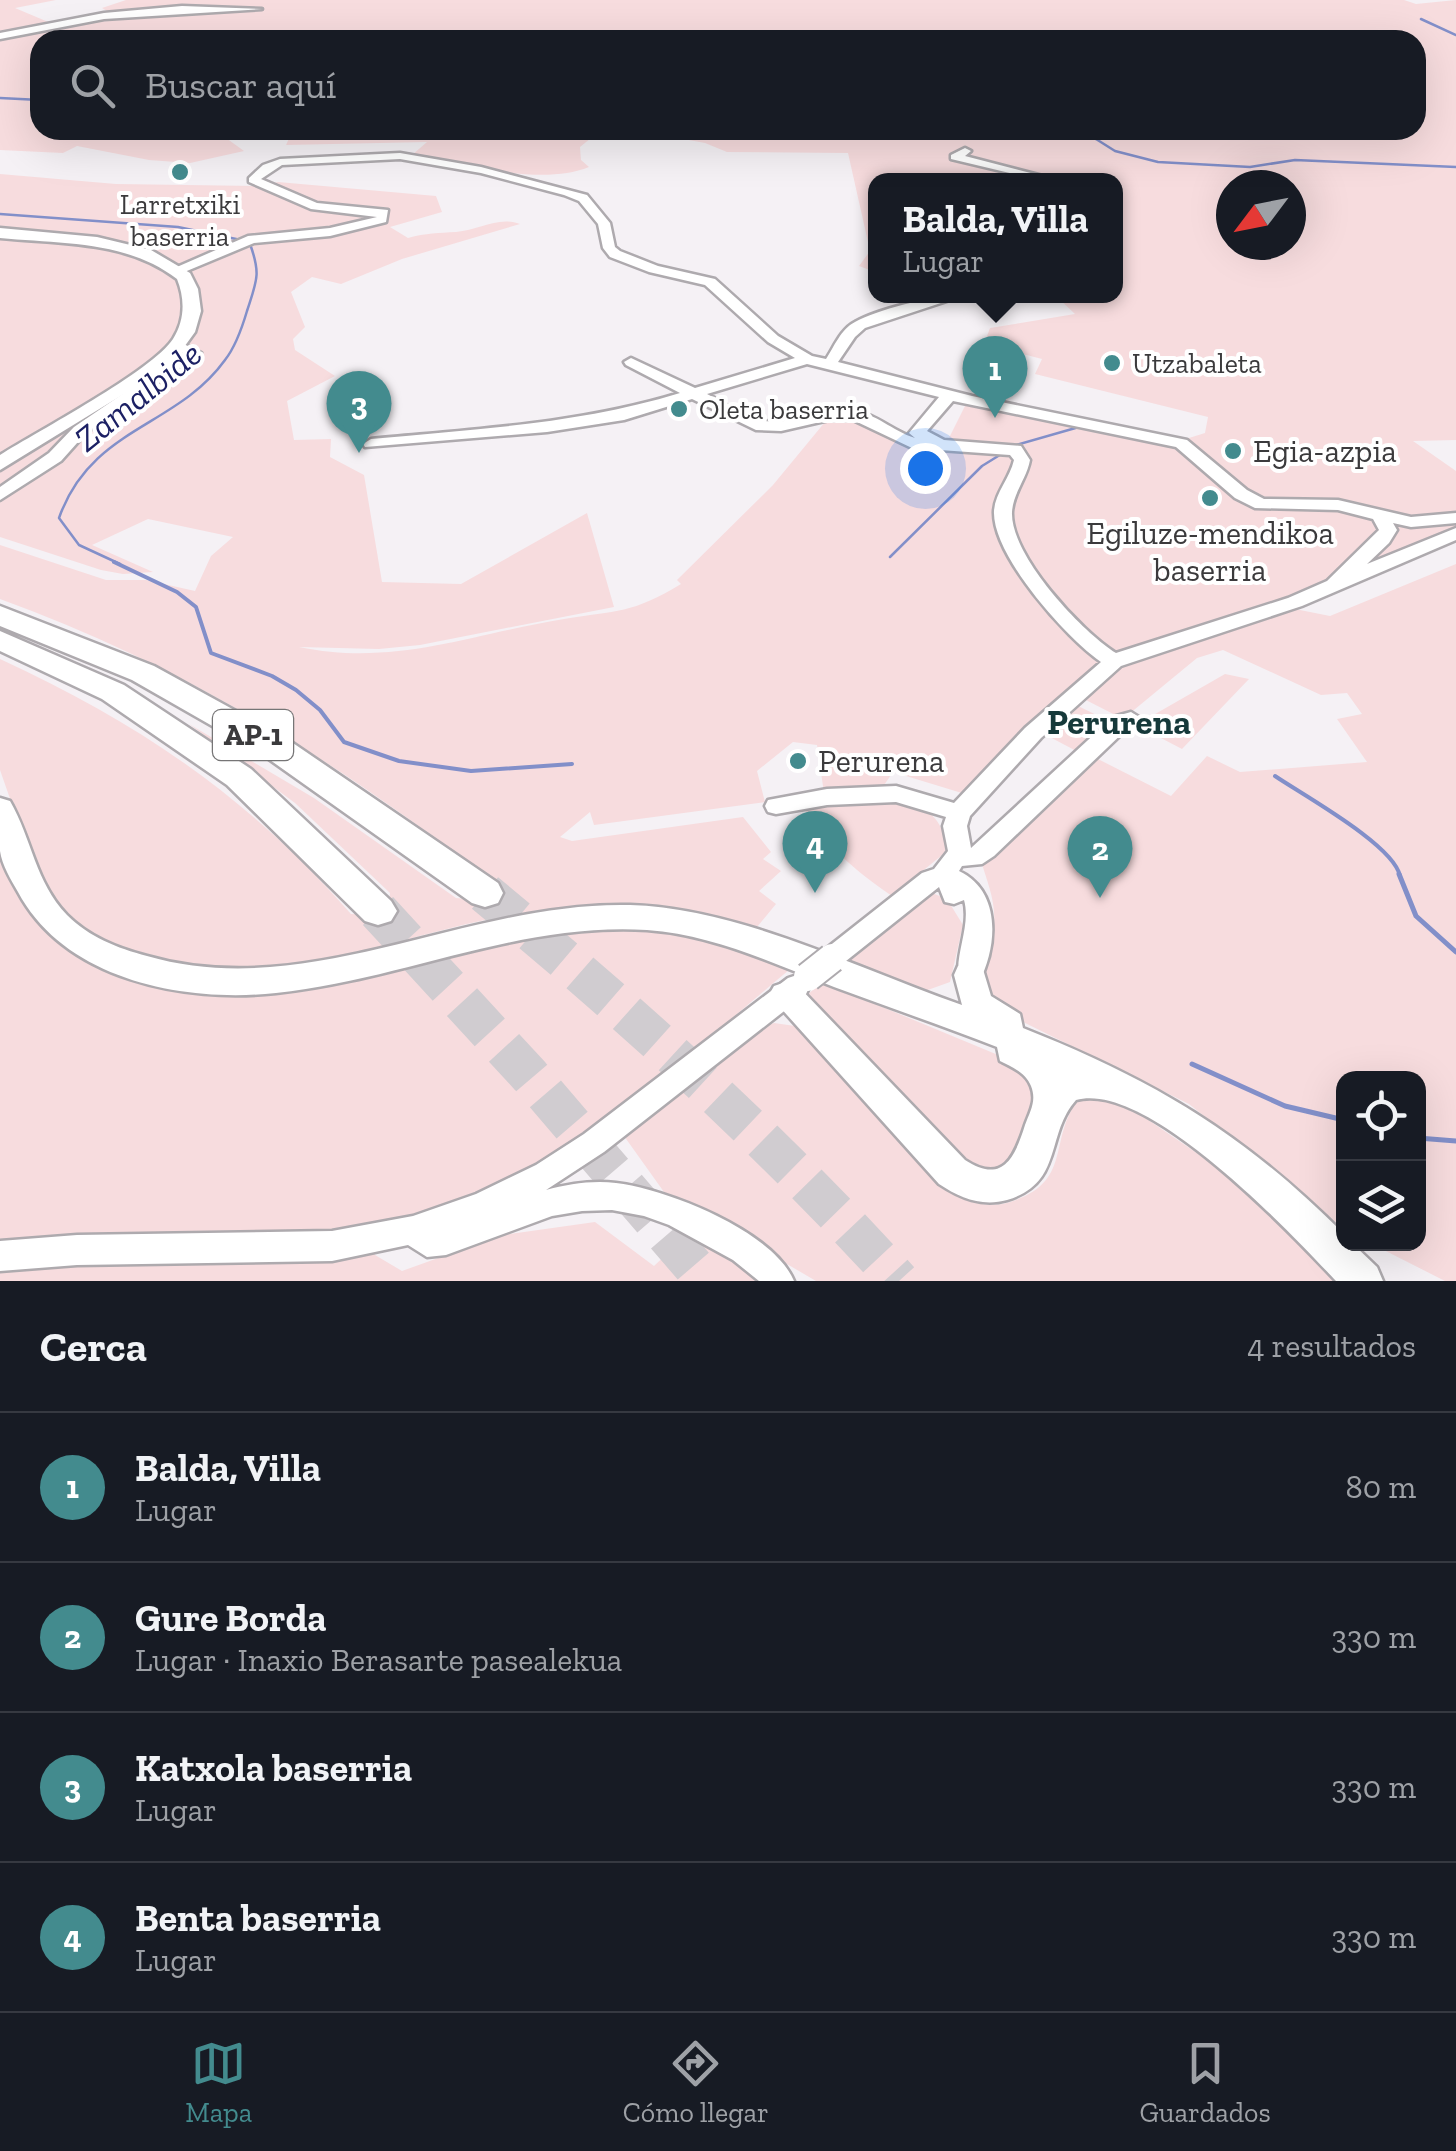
<!DOCTYPE html>
<html lang="es">
<head>
<meta charset="utf-8">
<style>
  :root { --surface:#171b24; --page:#242831; --text:#f1f3f6; --muted:#9ea1a6; --line:#363941; --accent:#438b8e }
  body { margin:0; font-family:"Zilla Slab",serif; background:var(--page); color:var(--text) }
  .controls { position:absolute; right:30px; bottom:30px; display:grid; overflow:hidden; border-radius:20px; box-shadow:0 10px 40px #0002 }
  .controls button { width:90px; height:90px; display:grid; place-items:center; padding:0; border:0; border-bottom:2px solid var(--line); background:var(--surface); color:var(--text); font:50px sans-serif }
  .compass { position:absolute; left:1216px; top:170px; width:90px; height:90px; border-radius:50%; background:var(--surface); box-shadow:0 10px 40px #0002; rotate:238deg }
  .you { position:absolute; left:925px; top:468px; width:35px; height:35px; margin:-25px; border:8px solid #fff; border-radius:50%; background:#1a73e8; box-shadow:0 0 0 15px #1a73e833 }
  .badge { display:grid; place-items:center; width:65px; height:65px; border-radius:50%; background:var(--accent); color:#fff; font-size:32px; font-weight:700 }
  .pin { position:absolute; translate:-50% -82px; filter:drop-shadow(0 2px 5px #0008) }
  .pin::after { content:''; position:absolute; top:52px; width:35px; height:30px; background:inherit; clip-path:polygon(0 0,100% 0,50% 100%) }
  .popup { position:absolute; left:868px; top:173px; width:255px; height:130px; box-sizing:border-box; display:grid; place-content:center; border-radius:20px; background:var(--surface); filter:drop-shadow(0 2px 8px #0005); font-size:32px; white-space:nowrap; color:var(--muted) }
  .popup b { font-size:38px; color:var(--text) }
  .popup::after { content:''; position:absolute; left:50%; top:100%; margin-left:-20px; border:20px solid transparent; border-top-color:var(--surface) }
  .list { margin:0; padding:0; list-style:none }
  h2 { display:flex; justify-content:space-between; align-items:center; height:130px; margin:0; padding:0 40px; font-size:42px }
  h2 small { font-size:32px; font-weight:400; color:var(--muted) }
  .list li { display:grid; grid-template-columns:65px 1fr auto; gap:30px; align-items:center; box-sizing:border-box; height:150px; padding:0 40px; border-top:2px solid var(--line) }
  .list b { display:block; font-size:38px; white-space:nowrap }
  .list p { margin:0; font-size:32px; white-space:nowrap; color:var(--muted) }
  .list em { font-size:32px; font-style:normal; color:var(--muted) }
  .icon { flex:none; width:55px; height:55px; fill:none; stroke:currentColor; stroke-width:2; stroke-linecap:round; stroke-linejoin:round }
  .map { position:relative; flex:none; width:1456px; height:1281px; overflow:hidden }
  .search { position:absolute; background:var(--surface); box-shadow:0 10px 40px #0002; left:30px; right:30px; top:30px; height:110px; display:flex; align-items:center; gap:25px; box-sizing:border-box; padding:0 35px; border-radius:30px; color:var(--muted); font-size:38px }
  .sheet { height:730px; background:var(--surface) }
  nav { display:flex; justify-content:space-around; align-items:center; box-sizing:border-box; height:140px; border-top:2px solid var(--line); background:var(--surface); font-size:28px; color:var(--muted) }
  nav a { display:grid; justify-items:center; gap:5px }
  nav .on { color:var(--accent) }
  .map>svg:first-child { display:block }
  .green { fill:#f7dcde; fill-rule:evenodd }
  .lines { fill:none; stroke-linecap:round; stroke-linejoin:round }
  .stream-far2 { stroke:#828fc9; stroke-width:2.5 }
  .stream-far1 { stroke:#828fc9; stroke-width:4 }
  .stream { stroke:#828fc9; stroke-width:5 }
  .highway-tunnel { stroke:#d0ccd0; stroke-width:41; stroke-dasharray:41 21; stroke-linecap:butt }
  .minor-casing { stroke:#aeaaae; stroke-width:5 }
  .major-casing { stroke:#aeaaae; stroke-width:5 }
  .highway-casing { stroke:#aeaaae; stroke-width:5 }
  .minor { fill:#fff; fill-rule:evenodd }
  .major { fill:#fff; fill-rule:evenodd }
  .highway { fill:#fff; fill-rule:evenodd }
  .minor-bridge-casing { stroke:#aeaaae; stroke-width:32; stroke-linecap:butt }
  .minor-bridge { stroke:#fff; stroke-width:28 }
  .poi-dot { fill:#438b8e; stroke:#fff; stroke-width:4 }
  .labels { text-anchor:middle; dominant-baseline:central; stroke-width:8; stroke-linejoin:round; paint-order:stroke }
  .far-poi-label { font-size:28px; fill:#3b3a3c; stroke:#fff; text-anchor:start }
  .shield { fill:#fff; stroke:#767576; stroke-width:2.5 }
  .shield-label { font-size:30px; font-weight:bold; fill:#3b3a3c }
  .poi-label { font-size:32px; fill:#3b3a3c; stroke:#fff; text-anchor:start }
  .water-label { font-size:35px; font-style:italic; fill:#1c2064; stroke:#fff }
  .neighbourhood-label { font-size:35px; font-weight:bold; fill:#16393a; stroke:#fff }
</style>
</head>
<body>
<div class="map">
<svg width="1456" height="1281" viewBox="0 0 1456 1281">
  <rect width="100%" height="100%" fill="#f5f1f5"/>
  <path class="green" d="M0,0H56L15,8L53,24L107,11L102,8L126,0H1404L1416,4L1456,0V440L1413,441L1456,471V531L1295,598L1099,664L965,794L893,772L882,788L824,793L817,745L793,742L757,771L765,802L594,825L590,812L560,837L572,841L743,817L771,852L763,859L781,871L759,891L776,904L757,927C721,918 687,910 650,906C542,897 434,932 331,961L341,983C450,955 566,918 680,935C717,940 753,957 789,970C685,1057 584,1152 458,1204C428,1217 393,1222 362,1231L375,1255L402,1271L502,1235L595,1222L654,1266L690,1232L768,1281H0V854L29,853L0,770V659C141,724 248,797 351,914L370,915L389,902L390,893L295,803L189,724L314,798L456,898L467,899L490,880C341,763 178,663 0,599V545L106,580H146L195,591L211,556L233,537L148,519L92,545L153,572L123,574L101,570L0,537V174L116,184L259,186L278,182L436,196L442,212L390,227L408,238C426,233 439,233 456,232C479,230 498,216 520,224L402,259L341,284L312,277L291,292L305,327L293,339L295,350L335,376L287,401L294,440L331,439L330,457L364,475L382,582L461,584L587,513L614,607L420,645L379,649L299,647C395,667 471,634 564,619C617,610 632,614 681,584L677,580L773,485L825,422L852,418L907,442L945,446L969,398L1176,442L1205,433L1208,417L1035,374L1042,359L984,344L990,328L1075,314L1056,296H1115V180H875V272L859,266L870,251L848,153L727,152L705,143L635,130H1416V40H40V130H215L244,151L190,163L149,160L77,146L63,153L0,150ZM1231,185H1291V245H1231Z
    M293,130H601L580,147L581,160L589,167C540,187 463,163 412,155L427,142L286,145Z
    M1456,564V1281H1445L1372,1244H1418V1078H1344L1343,1228L1189,1104L997,1009C977,966 990,966 994,924C996,902 987,881 981,861L1092,756L1171,796L1207,756L1240,772L1367,762L1337,719L1362,714L1347,693L1321,695L1223,650L1197,658L1123,719L1080,697L1125,665L1174,647L1295,609L1330,616Z
    M1225,674L1249,679L1182,749L1136,725Z
    M1076,705L1113,723L1082,754L1046,735Z
    M866,799C907,800 942,802 947,851L892,896C855,870 827,848 804,808Z
    M932,893L947,899L963,925L950,982L925,991L840,962Z
    M822,982L1020,1064L1038,1086L1023,1148L996,1175L962,1165L806,996Z
    M774,1023L795,1026L939,1185C961,1200 987,1211 1013,1201C1075,1180 1046,1136 1082,1095L1122,1102L1229,1175L1289,1228L1335,1281H816L664,1192L624,1136L759,1029Z"/>
  <g class="lines">
    <path class="stream-far2" d="M1421,19L1456,35
      M0,98L40,100
      M1047,130L1096,139L1115,151L1158,162L1250,167L1295,160L1456,167
      M0,214L178,227L241,240
      M1016,445L1079,427
      M890,557L982,466L1003,453
      M120,564L79,545L59,518C91,427 176,428 225,360C236,346 242,328 247,311C257,280 261,274 250,244"/>
    <path class="stream-far1" d="M114,562L177,592L196,607L211,653L272,676L296,690L320,710L344,742L399,761L471,771L572,764
      M1275,776C1303,795 1394,845 1400,876"/>
    <path class="stream" d="M1399,874L1416,916L1456,952
      M1192,1064L1285,1106L1344,1120
      M1418,1138L1456,1141"/>
    <path class="highway-tunnel" d="M485,893C632,1014 771,1140 899,1281
      M378,911L530,1076L706,1281"/>
    <g class="minor-casing">
      <path id="minor" d="M182,6L262,9L104,19L0,39V33L104,13Z
        M965,148L971,151L965,156L1058,180H1039L951,159V155Z
        M400,153L481,167L587,195L610,223L615,247L620,251L658,266L715,279L778,336L812,356L826,359C834,347 841,329 855,322C876,310 931,296 955,296L953,299L865,328L855,337L838,362L972,396L1187,440L1247,490L1264,499L1338,500L1411,517L1456,513V523L1411,527L1393,523L1397,530L1389,543L1367,564L1456,528V540L1302,606L1121,666L1041,738L970,816L967,826L971,848L1113,717L1131,712L1142,719L1139,724L1129,727L994,856L982,864L962,866L959,871C1001,891 998,945 979,982L970,985L961,982C951,962 972,927 964,900L954,904L945,902L939,887L841,965L832,968L823,965L819,958L823,951L922,873L934,869L948,851L943,826L946,817L896,802L827,805L776,814L768,812L765,806L768,800L827,789L896,786L954,803L1025,728L1101,662C1066,638 992,555 994,511C995,493 1010,478 1014,460L1010,455L912,448L853,420H829L781,431L756,430L692,399L624,420L547,432L365,447L363,444L371,439C476,429 579,424 680,393L626,365L624,362L631,358L695,388L795,358L768,342L705,285L649,272L610,257L603,248L598,224L579,201L564,195L481,173L400,159L282,165L261,179L317,203L388,210L386,222L330,236L254,243L182,273L170,270L248,236L330,228L377,217L311,209L249,182V178L263,165L280,159ZM807,364L939,397L909,433L915,438C892,431 876,413 851,410C821,407 794,425 765,421C746,419 725,403 707,394ZM953,401L1176,447L1235,498L1255,508L1338,510L1373,519L1379,530L1327,581L1288,598L1116,653C1081,631 1010,555 1012,512C1013,493 1027,478 1030,460L1021,446L944,440L927,431Z
        M180,342L201,353L86,433L61,461L0,500V487L49,453L74,427L183,353L173,346Z
        M797,975L806,978L810,986L806,994L604,1152L546,1190C568,1184 593,1180 616,1183C667,1189 773,1231 794,1281H759L733,1260L669,1225L644,1216L612,1210L582,1211L552,1216L446,1255L427,1257L408,1245L332,1261L77,1265L0,1271V1241L77,1235L332,1231L413,1216L476,1194L536,1165L584,1134L788,978Z"/>
    </g>
    <g class="major-casing">
      <path id="major" d="M0,228L97,237L151,250L190,273L198,289L201,311L195,332L171,365L0,470V455C38,431 152,371 173,339C185,320 185,299 177,279C126,240 61,244 0,238Z
        M0,798L10,801C32,839 35,882 67,915C89,937 117,948 147,956C309,1003 467,901 630,905C739,908 859,969 962,1005L954,975L958,966L970,962L982,966L991,996L1020,1014L1023,1028C1154,1080 1243,1133 1344,1234V1244H1353L1377,1267L1383,1281H1336C1290,1232 1147,1080 1076,1100C1045,1135 1064,1183 1007,1200C982,1207 960,1198 939,1184L769,995L774,986L786,982L798,986L965,1160C1003,1185 1015,1157 1025,1125C1030,1111 1037,1101 1031,1086C1026,1073 1012,1067 1000,1061L997,1047C943,1026 888,1007 834,987C772,963 714,935 647,930C519,922 402,980 276,993C184,1003 65,980 18,892C11,880 2,865 0,851C0,834 0,815 0,798Z"/>
    </g>
    <g class="highway-casing">
      <path id="highway" d="M0,606L154,666L287,739L498,883L503,893L498,903L485,907L472,903L263,755L132,680L0,626Z
        M0,631L124,685L251,769L391,901L397,911L391,921L378,925L365,921L227,785L102,699L0,651Z"/>
    </g>
    <use href="#minor" class="minor"/>
    <use href="#major" class="major"/>
    <use href="#highway" class="highway"/>
    <g class="minor-bridge-casing">
      <path id="minor-bridge" d="M808,977L832,958"/>
    </g>
    <use href="#minor-bridge" class="minor-bridge"/>
  </g>
  <g class="poi-dot">
    <circle cx="180" cy="172" r="10"/>
    <circle cx="1112" cy="363" r="10"/>
    <circle cx="679" cy="409" r="10"/>
    <circle cx="1233" cy="451" r="10"/>
    <circle cx="1210" cy="498" r="10"/>
    <circle cx="798" cy="761" r="10"/>
  </g>
  <g class="labels">
    <g class="far-poi-label">
      <text x="180" y="204" text-anchor="middle">Larretxiki<tspan x="180" dy="32">baserria</tspan></text>
      <text x="1132" y="363">Utzabaleta</text>
      <text x="699" y="409">Oleta baserria</text>
    </g>
    <rect class="shield" x="213" y="710" width="80" height="50" rx="8"/>
    <g class="shield-label">
      <text x="253" y="735">AP-1</text>
    </g>
    <g class="poi-label">
      <text x="1253" y="451">Egia-azpia</text>
      <text x="1210" y="533" text-anchor="middle">Egiluze-mendikoa<tspan x="1210" dy="37">baserria</tspan></text>
      <text x="818" y="761">Perurena</text>
    </g>
    <g class="water-label">
      <text transform="translate(138 396) rotate(-39)">Zamalbide</text>
    </g>
    <g class="neighbourhood-label">
      <text x="1119" y="722">Perurena</text>
    </g>
  </g>
</svg>
<div class="controls">
<button><svg class="icon" aria-label="locate" viewBox="0 0 24 24"><circle cx="12" cy="12" r="6"/><path d="M12 2v4M12 18v4M2 12h4M18 12h4"/></svg></button>
<button><svg class="icon" aria-label="layers" viewBox="0 0 24 24"><path d="M12 4l9 5-9 5-9-5zM3 14l9 5 9-5"/></svg></button>
</div>
<svg class="compass" viewBox="-18 -18 36 36"><path d="M0-13l5 13h-10z" fill="#e53935"/><path d="M0 13l5-13h-10z" fill="#9ea1a6"/></svg>
<div class="you"></div>
<div class="pin badge" style="left:995px;top:418px">1</div>
<div class="popup"><b>Balda, Villa</b>Lugar</div>
<div class="pin badge" style="left:1100px;top:898px">2</div>
<div class="pin badge" style="left:359px;top:453px">3</div>
<div class="pin badge" style="left:815px;top:893px">4</div>
<div class="search"><svg class="icon" aria-label="search" viewBox="0 0 24 24"><circle cx="10" cy="10" r="6"/><path d="M15 15l6 6"/></svg>Buscar aquí</div>
</div>
<section class="sheet">
<h2>Cerca<small>4 resultados</small></h2>
<ul class="list">
<li><span class="badge">1</span><div><b>Balda, Villa</b><p>Lugar</p></div><em>80 m</em></li>
<li><span class="badge">2</span><div><b>Gure Borda</b><p>Lugar · Inaxio Berasarte pasealekua</p></div><em>330 m</em></li>
<li><span class="badge">3</span><div><b>Katxola baserria</b><p>Lugar</p></div><em>330 m</em></li>
<li><span class="badge">4</span><div><b>Benta baserria</b><p>Lugar</p></div><em>330 m</em></li>
</ul>
</section>
<nav>
<a class="on"><svg class="icon" aria-label="map" viewBox="0 0 24 24"><path d="M3 6l6-2 6 2 6-2v14l-6 2-6-2-6 2zM9 4v14M15 6v14"/></svg>Mapa</a>
<a><svg class="icon" aria-label="directions" viewBox="0 0 24 24"><path d="M12 3l9 9-9 9-9-9zM9 14v-3h6M13 9l2 2-2 2"/></svg>Cómo llegar</a>
<a><svg class="icon" aria-label="saved" viewBox="0 0 24 24"><path d="M7 4h10v16l-5-4-5 4z"/></svg>Guardados</a>
</nav>
</body>
</html>
